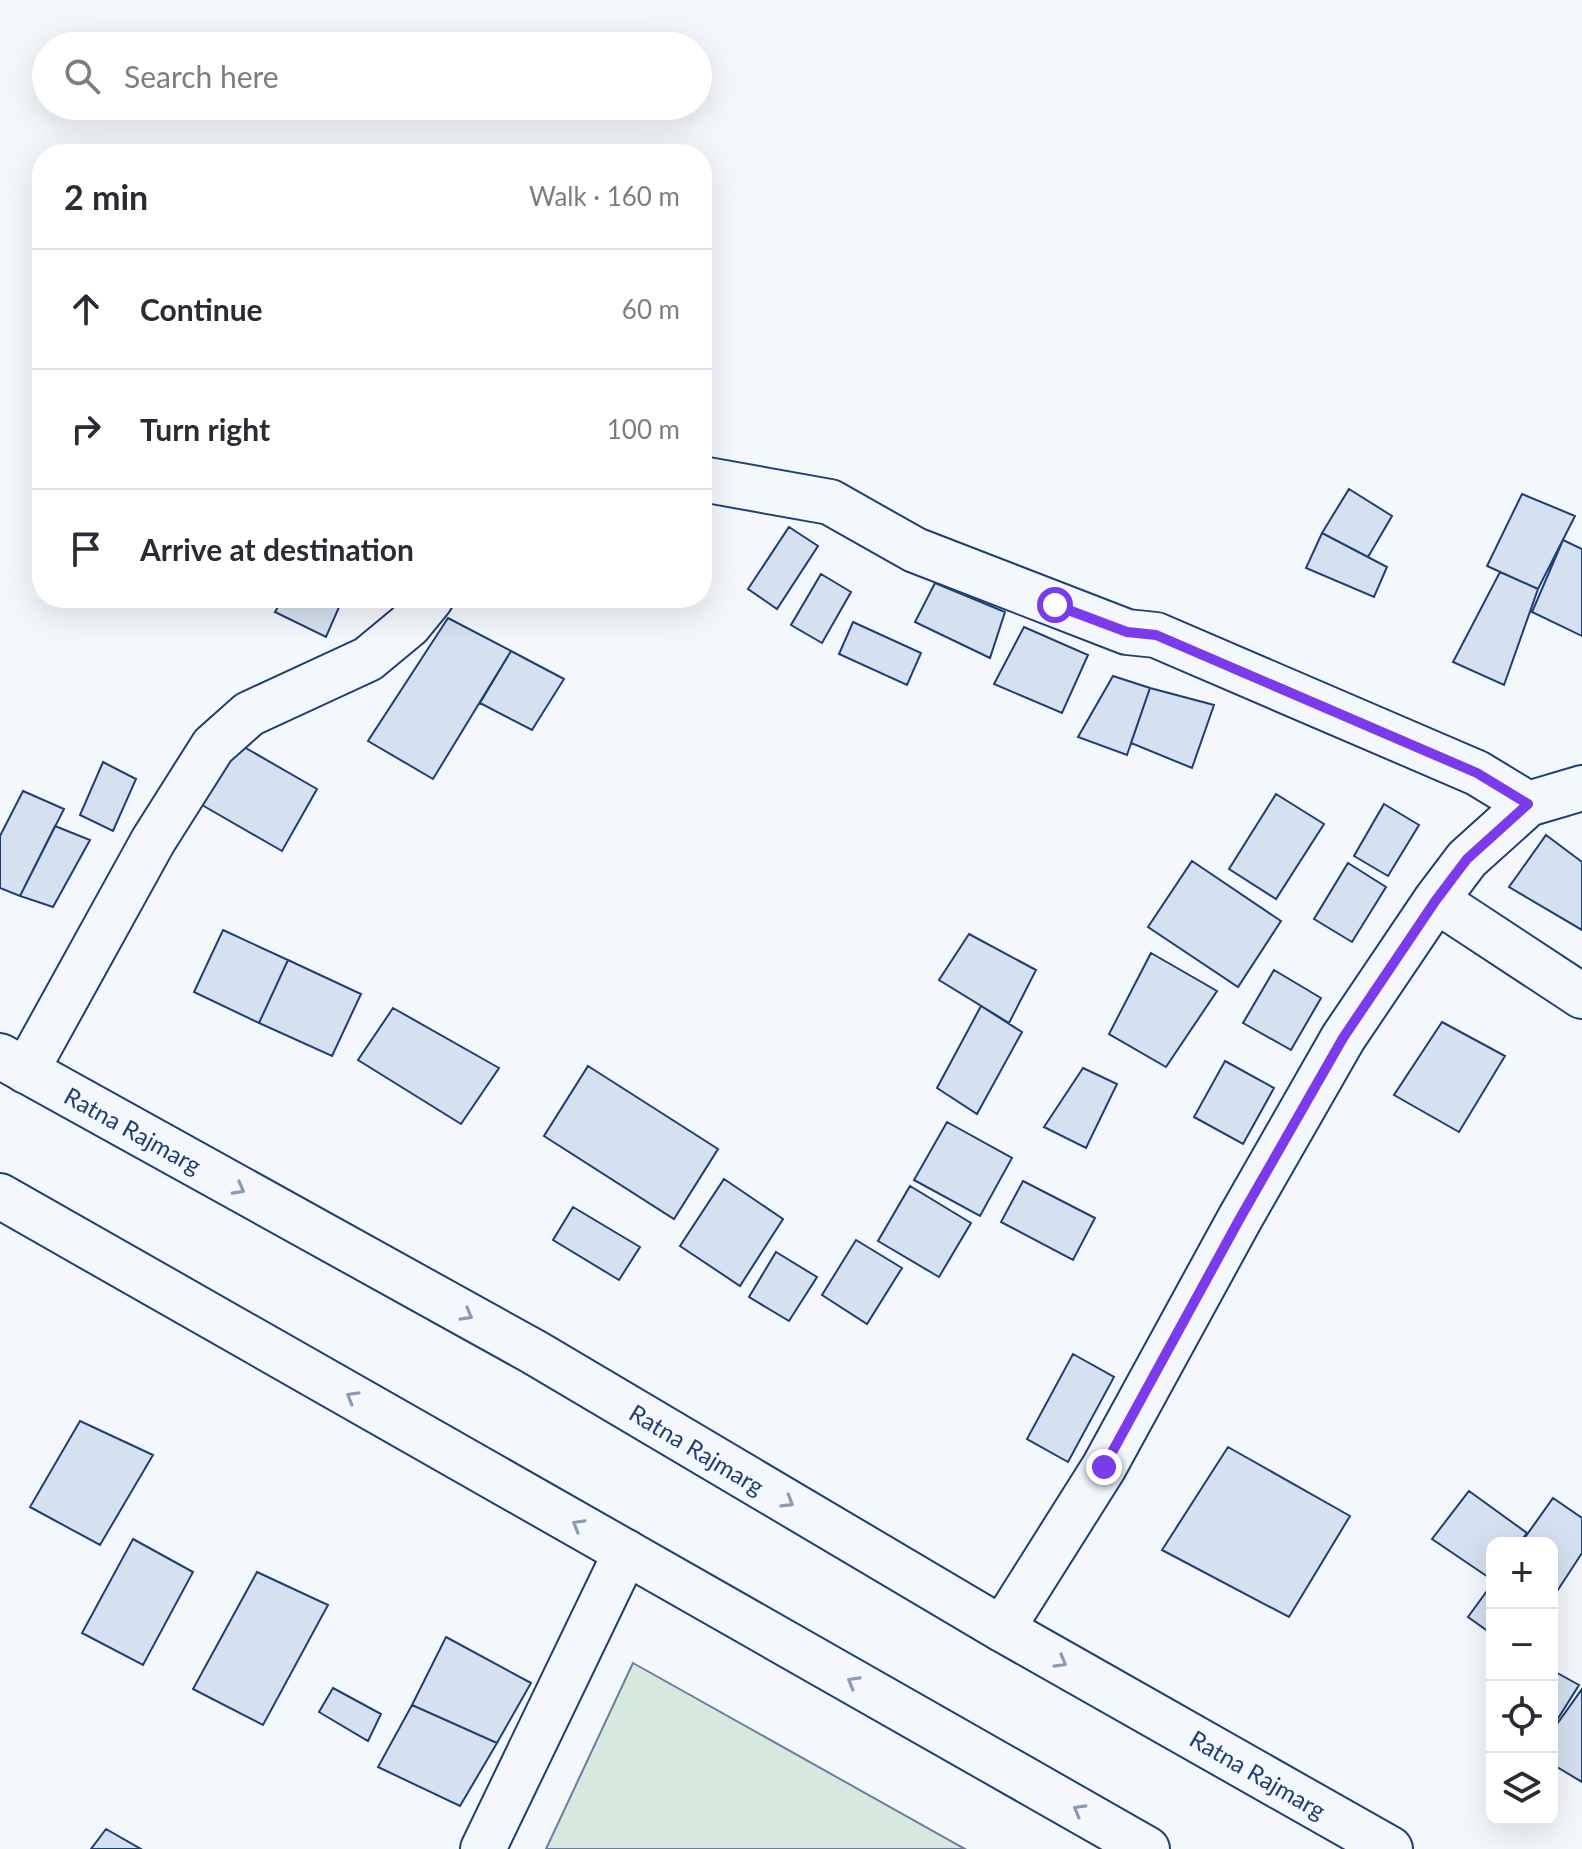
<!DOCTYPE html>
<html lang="en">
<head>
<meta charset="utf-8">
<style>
  :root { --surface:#fff; --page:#f2f2f3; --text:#2b2b33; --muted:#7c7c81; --line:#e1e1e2 }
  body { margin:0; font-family:Lato,sans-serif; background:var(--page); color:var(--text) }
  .controls { position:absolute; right:24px; bottom:24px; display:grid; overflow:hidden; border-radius:16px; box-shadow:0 8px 32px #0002 }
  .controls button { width:72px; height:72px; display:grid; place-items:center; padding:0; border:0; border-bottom:2px solid var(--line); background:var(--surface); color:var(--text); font:40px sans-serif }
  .stop { position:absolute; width:24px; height:24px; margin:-18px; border:6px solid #7c3aed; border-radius:50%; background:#fff }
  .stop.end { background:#7c3aed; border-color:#fff; box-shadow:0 2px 8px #0008 }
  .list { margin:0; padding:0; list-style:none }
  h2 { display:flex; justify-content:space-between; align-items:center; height:104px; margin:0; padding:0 32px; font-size:34px }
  h2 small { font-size:26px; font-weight:400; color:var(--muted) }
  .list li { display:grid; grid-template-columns:52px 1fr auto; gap:24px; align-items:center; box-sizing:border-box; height:120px; padding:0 32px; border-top:2px solid var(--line) }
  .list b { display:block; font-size:30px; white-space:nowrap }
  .list em { font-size:26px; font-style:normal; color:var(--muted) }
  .icon { flex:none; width:44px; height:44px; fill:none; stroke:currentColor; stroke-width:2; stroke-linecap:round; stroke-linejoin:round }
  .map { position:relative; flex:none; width:1582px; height:1849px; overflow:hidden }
  .search { position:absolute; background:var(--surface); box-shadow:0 8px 32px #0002; left:32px; top:32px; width:680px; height:88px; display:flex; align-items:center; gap:20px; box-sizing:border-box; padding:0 28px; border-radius:44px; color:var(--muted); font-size:30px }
  .panel { position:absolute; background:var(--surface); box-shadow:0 8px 32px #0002; left:32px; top:144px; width:680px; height:464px; border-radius:32px }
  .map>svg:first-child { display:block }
  .green { fill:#d7e8df; stroke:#687fa3; stroke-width:2 }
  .building { fill:#d5e0f0; stroke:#1d3f73; stroke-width:2 }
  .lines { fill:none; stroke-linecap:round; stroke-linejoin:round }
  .minor-casing { stroke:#1d3f73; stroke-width:48 }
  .highway-casing { stroke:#1d3f73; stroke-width:48 }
  .minor { stroke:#f4f7fb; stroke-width:44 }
  .highway { stroke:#f4f7fb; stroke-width:44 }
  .oneway { stroke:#889bb7 }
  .route { stroke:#7c3aed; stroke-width:10 }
  .labels { text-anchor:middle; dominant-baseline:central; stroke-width:6; stroke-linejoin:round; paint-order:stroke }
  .street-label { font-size:24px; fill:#1d3f73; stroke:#f4f7fb }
</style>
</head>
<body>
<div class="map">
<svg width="1582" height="1849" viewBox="0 0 1582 1849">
  <rect width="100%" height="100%" fill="#f4f7fb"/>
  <path class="green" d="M633,1663L965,1849H546Z"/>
  <path class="building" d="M1349,489L1392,516L1368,557L1322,533Z
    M1522,494L1575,516L1538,589L1487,566Z
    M789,527L818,546L777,609L748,589Z
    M1322,533L1387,567L1374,597L1306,568Z
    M1563,540L1582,549V636L1532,612Z
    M1500,572L1538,589L1504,685L1453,662Z
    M821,574L851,592L822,643L791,625Z
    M935,583L1005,612L990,658L915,622Z
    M283,598H343L326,637L275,612Z
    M448,618L511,651L433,779L368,741Z
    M853,622L921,653L907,685L839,654Z
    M1024,627L1088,655L1062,713L994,684Z
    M511,651L564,679L532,730L480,703Z
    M1113,676L1150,688L1127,755L1078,737Z
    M1150,688L1214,705L1192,768L1131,743Z
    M237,743L317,789L282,851L202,805Z
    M103,762L136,779L113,831L80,815Z
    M23,791L64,809L20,896L0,888V836Z
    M1276,794L1324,824L1276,899L1229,869Z
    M1384,804L1419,825L1388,876L1354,856Z
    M55,826L90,840L53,907L20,896Z
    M1546,835L1582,862V930L1509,887Z
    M1192,861L1281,921L1238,987L1148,927Z
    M1348,863L1386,887L1352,942L1314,919Z
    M223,930L288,960L259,1023L194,992Z
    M969,934L1036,970L1009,1023L939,980Z
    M1151,953L1217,991L1166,1067L1109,1034Z
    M288,960L361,994L332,1056L259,1023Z
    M1274,970L1321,998L1291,1050L1243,1023Z
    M981,1006L1022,1032L977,1114L937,1088Z
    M393,1008L499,1068L461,1124L358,1060Z
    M1442,1022L1505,1056L1459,1132L1394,1095Z
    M1225,1061L1274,1088L1243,1144L1194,1117Z
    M588,1066L718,1149L674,1219L544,1136Z
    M1083,1068L1117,1084L1086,1148L1044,1127Z
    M947,1122L1012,1158L980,1216L914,1180Z
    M724,1179L783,1219L740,1286L680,1246Z
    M1023,1181L1095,1218L1073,1260L1001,1222Z
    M910,1186L971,1223L939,1277L878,1241Z
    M573,1207L640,1247L619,1280L553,1240Z
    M856,1240L902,1268L867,1324L822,1295Z
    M776,1252L817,1277L789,1321L749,1297Z
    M1073,1354L1114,1377L1068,1462L1027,1439Z
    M80,1421L153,1455L100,1545L30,1507Z
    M1228,1447L1350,1516L1289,1617L1162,1550Z
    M1469,1491L1527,1533L1519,1543H1492L1491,1579L1432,1539Z
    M1553,1498L1582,1518V1553L1552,1599V1543H1521Z
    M133,1539L193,1572L143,1665L82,1633Z
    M257,1572L328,1605L263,1725L193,1689Z
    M1492,1584V1634L1468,1617Z
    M446,1637L531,1683L497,1743L412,1705Z
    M1552,1670L1579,1685L1552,1728Z
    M333,1688L381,1714L368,1741L319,1712Z
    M1582,1689V1782L1552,1764V1731Z
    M412,1705L497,1743L460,1806L378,1767Z
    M106,1829L141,1849H91Z"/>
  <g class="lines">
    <g class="minor-casing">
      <path id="minor" d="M702,479L830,502L915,550L1127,632L1156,635L1477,773L1528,804L1582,788
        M1436,900L1582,996
        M26,1071L153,841L213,746L249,714L368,659L409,625L431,598
        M1002,1629L1104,1467L1239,1220L1343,1038L1436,900L1467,859L1528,804
        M483,1849L626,1552"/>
    </g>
    <g class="highway-casing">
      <path id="highway" d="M0,1056L534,1352L1002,1629L1390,1849
        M0,1196L1147,1849"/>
    </g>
    <use href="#minor" class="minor"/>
    <use href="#highway" class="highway"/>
  </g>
  <defs><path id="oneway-chevron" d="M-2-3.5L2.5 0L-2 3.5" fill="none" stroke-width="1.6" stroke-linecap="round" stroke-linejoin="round" transform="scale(2)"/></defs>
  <g class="oneway">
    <use href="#oneway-chevron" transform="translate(239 1189) rotate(29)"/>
    <use href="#oneway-chevron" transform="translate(467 1315) rotate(29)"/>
    <use href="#oneway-chevron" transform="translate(352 1397) rotate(-150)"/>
    <use href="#oneway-chevron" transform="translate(788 1502) rotate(31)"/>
    <use href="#oneway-chevron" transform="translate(578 1525) rotate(-150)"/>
    <use href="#oneway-chevron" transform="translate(1061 1662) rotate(30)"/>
    <use href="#oneway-chevron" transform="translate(853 1682) rotate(-150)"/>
    <use href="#oneway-chevron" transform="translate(1079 1810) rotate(-150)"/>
  </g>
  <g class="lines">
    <path class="route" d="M1055,605L1127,632L1156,635L1477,773L1528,804L1467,859L1436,900L1343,1038L1239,1220L1104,1467"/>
  </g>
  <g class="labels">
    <g class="street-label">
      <text transform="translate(133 1130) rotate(29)">Ratna Rajmarg</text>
      <text transform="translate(697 1449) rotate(31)">Ratna Rajmarg</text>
      <text transform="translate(1258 1774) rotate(30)">Ratna Rajmarg</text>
    </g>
  </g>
</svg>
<div class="controls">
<button>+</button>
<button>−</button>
<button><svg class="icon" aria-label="locate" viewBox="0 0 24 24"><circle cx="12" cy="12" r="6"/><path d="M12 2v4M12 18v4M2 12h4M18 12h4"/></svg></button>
<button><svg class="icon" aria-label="layers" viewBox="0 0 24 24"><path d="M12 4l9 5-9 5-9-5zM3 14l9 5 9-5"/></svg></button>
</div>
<div class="stop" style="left:1055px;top:605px"></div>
<div class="stop end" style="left:1104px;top:1467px"></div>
<div class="search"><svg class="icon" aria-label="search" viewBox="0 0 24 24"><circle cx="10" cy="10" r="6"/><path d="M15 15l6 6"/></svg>Search here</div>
<section class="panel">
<h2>2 min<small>Walk · 160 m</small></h2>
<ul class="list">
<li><svg class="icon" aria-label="ahead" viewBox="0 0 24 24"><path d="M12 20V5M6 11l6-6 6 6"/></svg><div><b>Continue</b></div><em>60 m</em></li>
<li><svg class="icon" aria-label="right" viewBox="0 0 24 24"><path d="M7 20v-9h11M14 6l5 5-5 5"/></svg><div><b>Turn right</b></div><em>100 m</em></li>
<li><svg class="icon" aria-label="arrive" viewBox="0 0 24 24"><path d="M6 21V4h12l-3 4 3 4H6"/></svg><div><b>Arrive at destination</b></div></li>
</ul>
</section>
</div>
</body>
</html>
